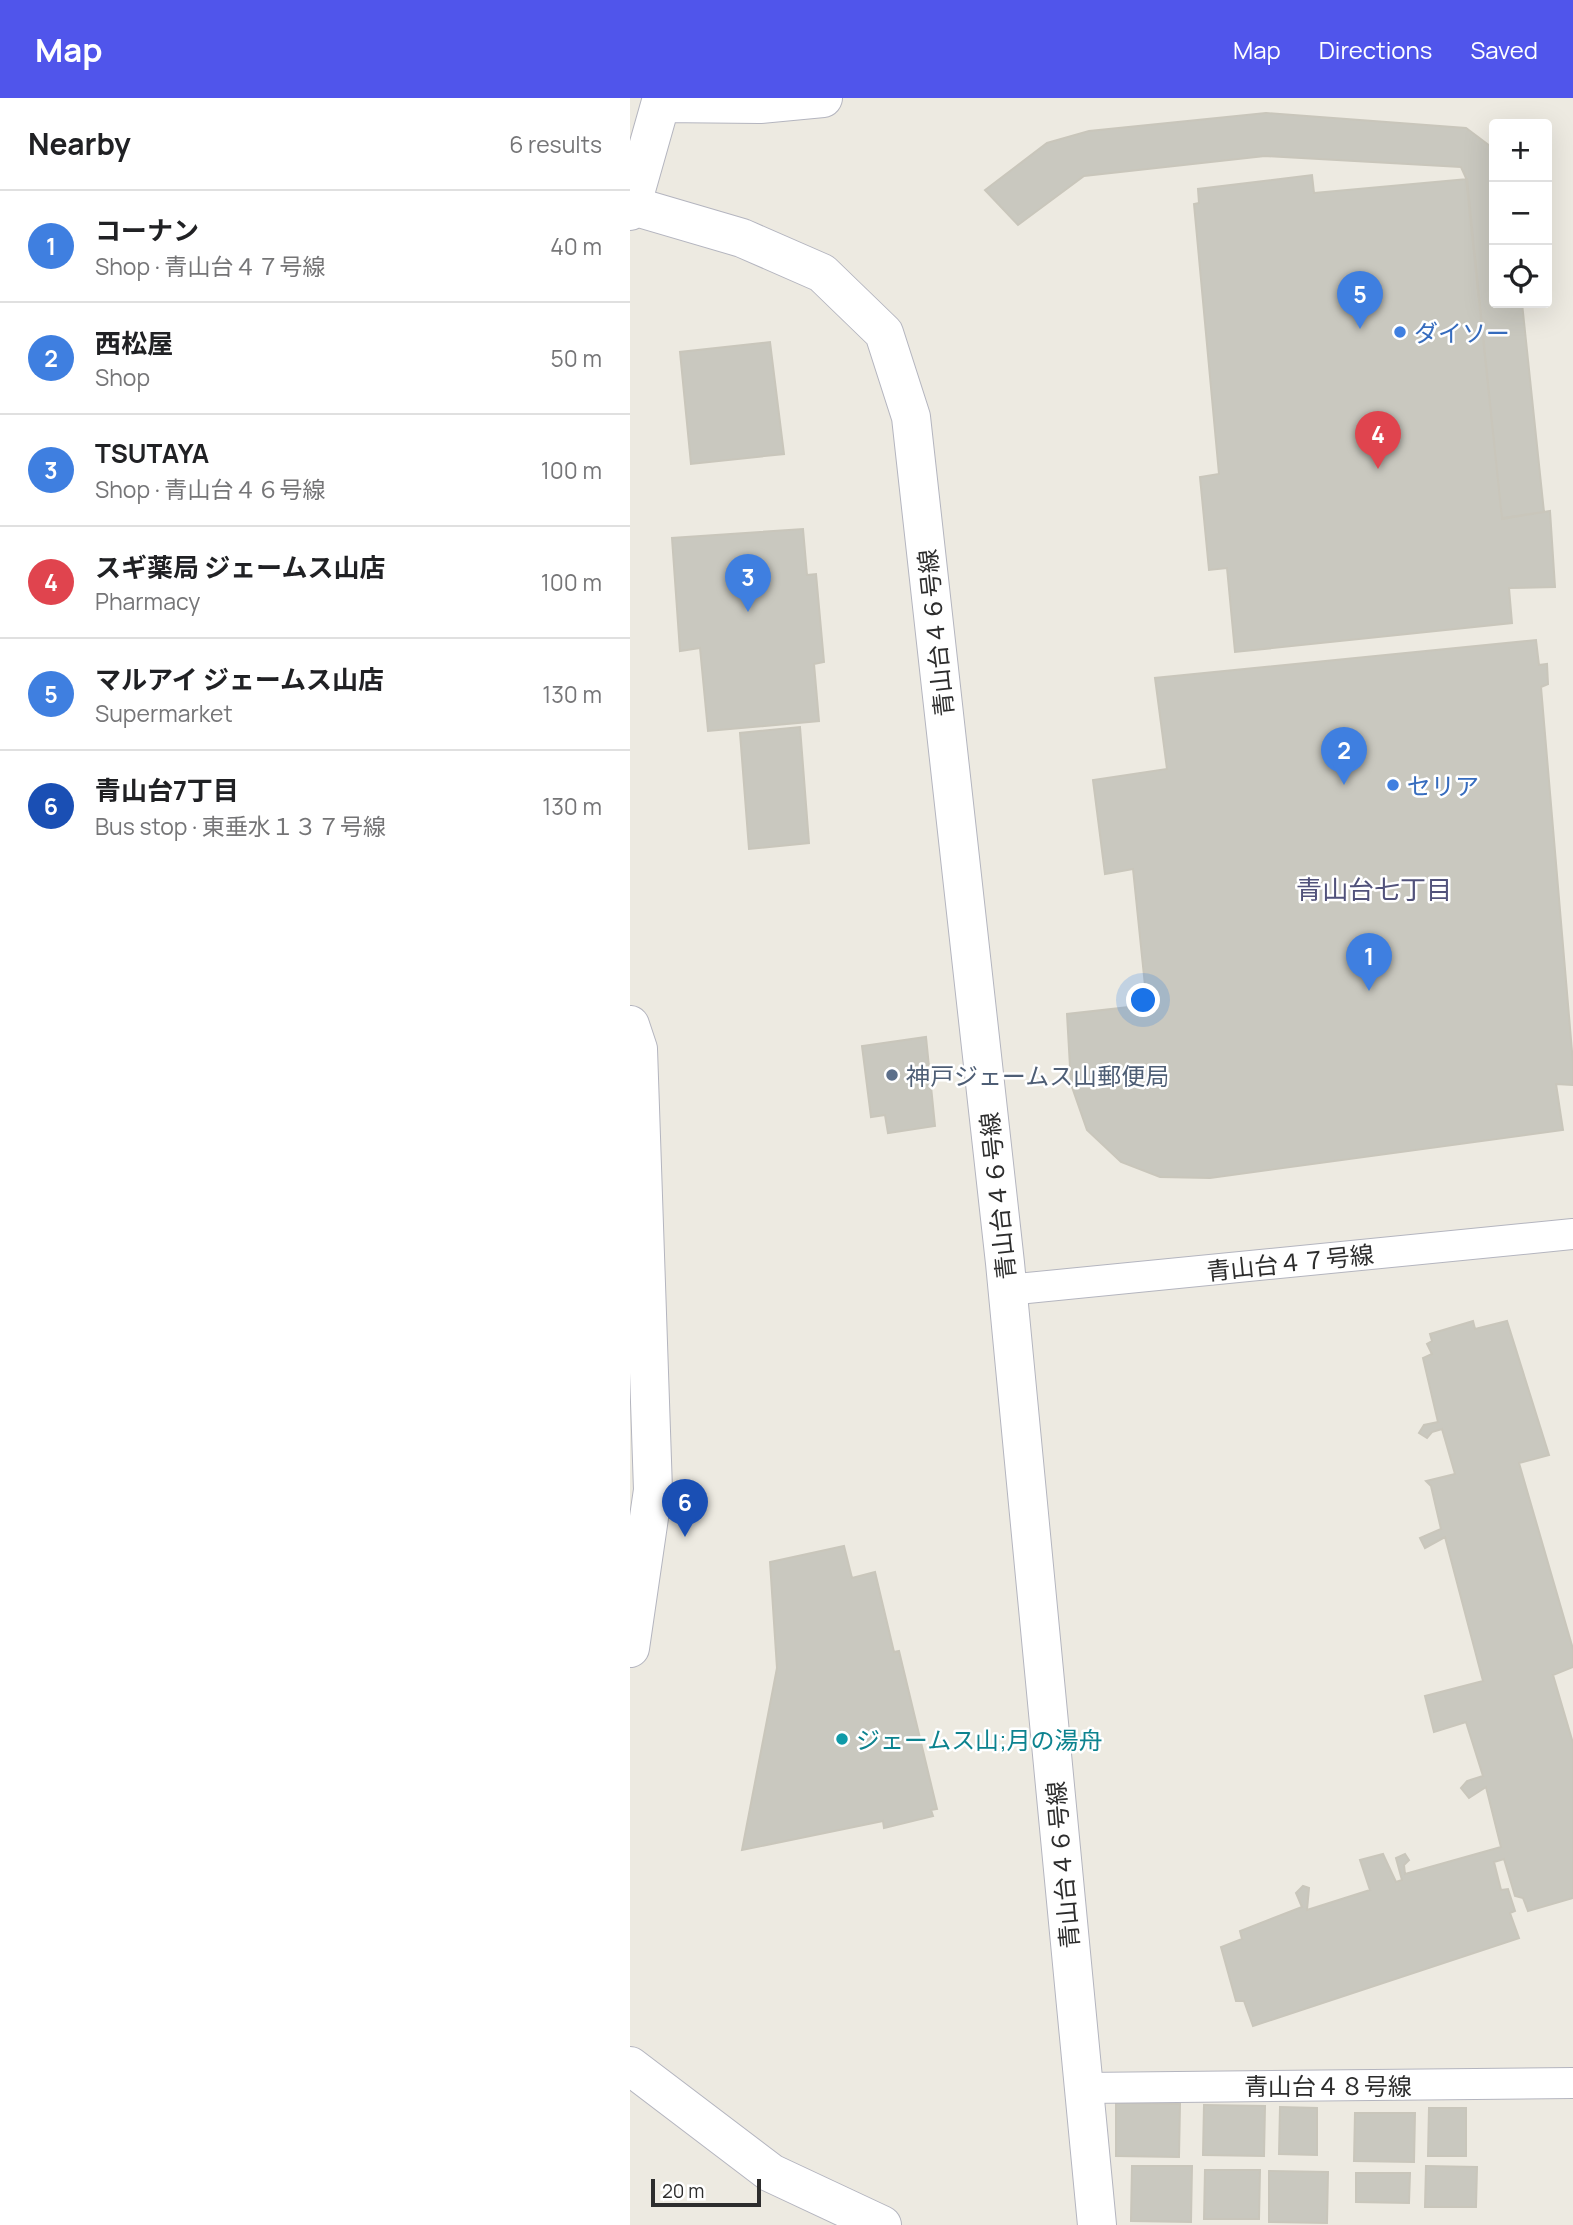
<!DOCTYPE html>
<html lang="en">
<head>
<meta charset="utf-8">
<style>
  :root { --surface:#fff; --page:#f2f2f2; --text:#202124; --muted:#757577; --line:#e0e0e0; --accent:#5055eb }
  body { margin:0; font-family:Manrope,"Noto Sans JP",sans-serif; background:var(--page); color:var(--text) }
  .controls { position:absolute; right:21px; top:21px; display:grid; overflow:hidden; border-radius:7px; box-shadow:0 7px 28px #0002 }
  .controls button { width:63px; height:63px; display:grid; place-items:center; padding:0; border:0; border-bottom:2px solid var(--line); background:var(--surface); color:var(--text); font:35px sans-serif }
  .scale { position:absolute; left:21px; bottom:18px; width:110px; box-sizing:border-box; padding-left:7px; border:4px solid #2d2d2d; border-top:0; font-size:19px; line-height:24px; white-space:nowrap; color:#2d2d2d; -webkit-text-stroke:5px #fff; paint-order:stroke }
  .you { position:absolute; left:514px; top:903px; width:24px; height:24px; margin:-18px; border:5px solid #fff; border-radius:50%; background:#1a73e8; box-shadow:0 0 0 10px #1a73e833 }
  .badge { display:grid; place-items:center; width:46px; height:46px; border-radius:50%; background:var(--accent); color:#fff; font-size:23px; font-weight:700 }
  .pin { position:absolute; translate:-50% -58px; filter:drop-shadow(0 2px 4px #0008) }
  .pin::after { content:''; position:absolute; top:37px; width:24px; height:21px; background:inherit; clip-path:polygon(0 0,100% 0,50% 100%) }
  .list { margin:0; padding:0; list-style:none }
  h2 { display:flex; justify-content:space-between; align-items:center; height:91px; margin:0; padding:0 28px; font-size:30px }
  h2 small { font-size:23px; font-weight:400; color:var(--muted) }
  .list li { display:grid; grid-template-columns:46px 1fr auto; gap:21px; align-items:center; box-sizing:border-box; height:112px; padding:0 28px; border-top:2px solid var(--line) }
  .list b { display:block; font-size:26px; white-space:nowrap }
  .list p { margin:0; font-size:23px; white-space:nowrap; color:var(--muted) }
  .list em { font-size:23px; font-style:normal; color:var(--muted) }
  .icon { flex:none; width:38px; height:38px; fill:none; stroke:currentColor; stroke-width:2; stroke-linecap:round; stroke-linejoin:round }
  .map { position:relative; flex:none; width:943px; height:2127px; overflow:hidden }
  header { display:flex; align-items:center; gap:42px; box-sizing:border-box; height:98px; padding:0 35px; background:var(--accent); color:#fff }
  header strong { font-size:33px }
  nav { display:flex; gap:38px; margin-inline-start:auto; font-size:24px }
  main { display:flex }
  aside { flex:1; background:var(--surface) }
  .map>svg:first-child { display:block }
  .building { fill:#c9c8bf; stroke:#c9c6bb; stroke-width:2 }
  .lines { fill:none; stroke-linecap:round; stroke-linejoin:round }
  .street-casing { stroke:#b4b5bf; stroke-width:32 }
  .secondary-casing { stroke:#b4b5bf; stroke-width:40 }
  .street { stroke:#fff; stroke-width:30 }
  .secondary { stroke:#fff; stroke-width:38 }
  .shop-dot { fill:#3f7fe0; stroke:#fff; stroke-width:2.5 }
  .service-dot { fill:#5c6f8a; stroke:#fff; stroke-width:2.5 }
  .culture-dot { fill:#0f9aa8; stroke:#fff; stroke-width:2.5 }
  .labels { text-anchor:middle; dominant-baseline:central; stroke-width:5; stroke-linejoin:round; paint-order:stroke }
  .shop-label { font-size:24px; fill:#366cbe; stroke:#fff; text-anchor:start }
  .street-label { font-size:24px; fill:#2d2d2d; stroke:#fff }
  .service-label { font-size:24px; fill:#4e5e75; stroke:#fff; text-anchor:start }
  .culture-label { font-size:24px; fill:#0d838f; stroke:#fff; text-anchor:start }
  .neighbourhood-label { font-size:26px; fill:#51527b; stroke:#fff }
</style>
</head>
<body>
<header>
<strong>Map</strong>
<nav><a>Map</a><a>Directions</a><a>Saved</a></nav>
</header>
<main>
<aside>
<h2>Nearby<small>6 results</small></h2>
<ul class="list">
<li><span class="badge" style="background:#3f7fe0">1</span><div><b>コーナン</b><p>Shop · 青山台４７号線</p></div><em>40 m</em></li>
<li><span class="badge" style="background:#3f7fe0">2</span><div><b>西松屋</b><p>Shop</p></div><em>50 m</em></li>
<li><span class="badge" style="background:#3f7fe0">3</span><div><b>TSUTAYA</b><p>Shop · 青山台４６号線</p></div><em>100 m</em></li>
<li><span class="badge" style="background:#e0444e">4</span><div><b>スギ薬局 ジェームス山店</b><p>Pharmacy</p></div><em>100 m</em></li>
<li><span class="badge" style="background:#3f7fe0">5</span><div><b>マルアイ ジェームス山店</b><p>Supermarket</p></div><em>130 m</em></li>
<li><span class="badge" style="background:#1a4fb4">6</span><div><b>青山台7丁目</b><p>Bus stop · 東垂水１３７号線</p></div><em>130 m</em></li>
</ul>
</aside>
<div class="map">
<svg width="943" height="2127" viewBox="0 0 943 2127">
  <rect width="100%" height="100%" fill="#edeae1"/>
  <path class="building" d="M636,15L836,30L864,51V205H892L914,414L872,420L836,80L831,69L635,58L454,78L388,127L355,92L417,45L459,33Z
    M682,77L684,95L837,81L872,421L920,413L925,489L879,490L882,525L605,554L597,470L579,472L570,379L589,376L564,106L569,105L568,91Z
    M140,244L154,356L61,366L50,254Z
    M173,431L177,477L186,476L194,564L184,566L189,623L78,633L70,550L50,553L42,440Z
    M906,542L909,567L917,566L918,586L911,589L943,965V987L926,986L933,1032L580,1080L530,1079L491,1064L457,1032L441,986L437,916L517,907L503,771L475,776L463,682L537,671L525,580Z
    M170,629L179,745L119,751L110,635Z
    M296,939L305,1028L258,1035L255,1017L241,1019L232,948Z
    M843,1223L845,1231L877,1223L919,1357L889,1365L943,1551V1569L923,1577L943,1645V1800L898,1813L893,1800L885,1798L874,1761L864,1764L871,1792L878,1791L885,1813L880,1815L889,1840L623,1928L614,1903H606L591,1849L612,1841L610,1833L672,1809L666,1795L673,1788L679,1790L677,1812L740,1792L730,1762L753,1756L766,1784L772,1782L766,1760L775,1756L779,1762L774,1767L775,1776L871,1749L856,1689L839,1700L831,1690L837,1683L853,1678L836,1624L804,1634L795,1598L853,1583L815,1439L795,1450L790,1440L811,1431L801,1388L796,1383L825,1376L812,1331L802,1334L797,1340L789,1335L794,1327L808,1324L793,1260L802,1256L797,1246L802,1243L800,1236Z
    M214,1448L222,1480L245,1474L264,1554L269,1553L307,1711L301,1712L303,1718L254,1730L253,1723L112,1752L147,1570L140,1464Z
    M486,2005L550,2006L549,2059L486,2058Z
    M574,2007L635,2008L634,2058L573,2057Z
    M650,2009L687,2010V2057L649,2056Z
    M799,2010H836V2058H798Z
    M725,2015H785L784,2064L724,2063Z
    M502,2068H562L561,2124L501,2123Z
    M796,2068L847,2069L846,2109H795Z
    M575,2072H630L629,2121H574Z
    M639,2073L698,2074L697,2125L639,2124Z
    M726,2075H780L779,2105L726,2104Z"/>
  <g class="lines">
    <g class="street-casing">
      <path id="street" d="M377,1192L943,1136
        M453,1990L943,1985"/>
    </g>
    <g class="secondary-casing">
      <path id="secondary" d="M31,5L130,6L193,0
        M3,108L112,140L192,175L254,235L281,319L375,1165L467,2127
        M0,113L32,0
        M0,927L8,951L23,1392L0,1550
        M0,1968L141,2075L252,2127"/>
    </g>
    <use href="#street" class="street"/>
    <use href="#secondary" class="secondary"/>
  </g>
  <g class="shop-dot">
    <circle cx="770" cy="234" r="7"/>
    <circle cx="763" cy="687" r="7"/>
  </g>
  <circle class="service-dot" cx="262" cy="977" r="7"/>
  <circle class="culture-dot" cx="212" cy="1641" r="7"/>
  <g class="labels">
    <g class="shop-label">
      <text x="784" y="234">ダイソー</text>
      <text x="777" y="687">セリア</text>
    </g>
    <g class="street-label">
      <text transform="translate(305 535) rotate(-96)">青山台４６号線</text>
      <text transform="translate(367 1098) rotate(-96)">青山台４６号線</text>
      <text transform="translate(660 1164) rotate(-6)">青山台４７号線</text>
      <text transform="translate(432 1767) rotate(-95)">青山台４６号線</text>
      <text x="698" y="1987">青山台４８号線</text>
    </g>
    <g class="service-label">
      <text x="276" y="977">神戸ジェームス山郵便局</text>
    </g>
    <g class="culture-label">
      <text x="226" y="1641">ジェームス山;月の湯舟</text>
    </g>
    <g class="neighbourhood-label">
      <text x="744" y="791">青山台七丁目</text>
    </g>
  </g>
</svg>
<div class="controls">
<button>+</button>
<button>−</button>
<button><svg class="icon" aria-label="locate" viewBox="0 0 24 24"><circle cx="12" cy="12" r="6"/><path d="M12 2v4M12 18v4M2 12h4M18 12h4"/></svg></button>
</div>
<div class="scale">20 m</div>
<div class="you"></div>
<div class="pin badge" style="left:739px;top:893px;background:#3f7fe0">1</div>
<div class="pin badge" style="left:714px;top:687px;background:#3f7fe0">2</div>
<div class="pin badge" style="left:118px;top:514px;background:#3f7fe0">3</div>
<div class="pin badge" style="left:748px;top:371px;background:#e0444e">4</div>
<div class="pin badge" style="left:730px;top:231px;background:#3f7fe0">5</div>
<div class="pin badge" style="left:55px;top:1439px;background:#1a4fb4">6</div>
</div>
</main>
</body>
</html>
